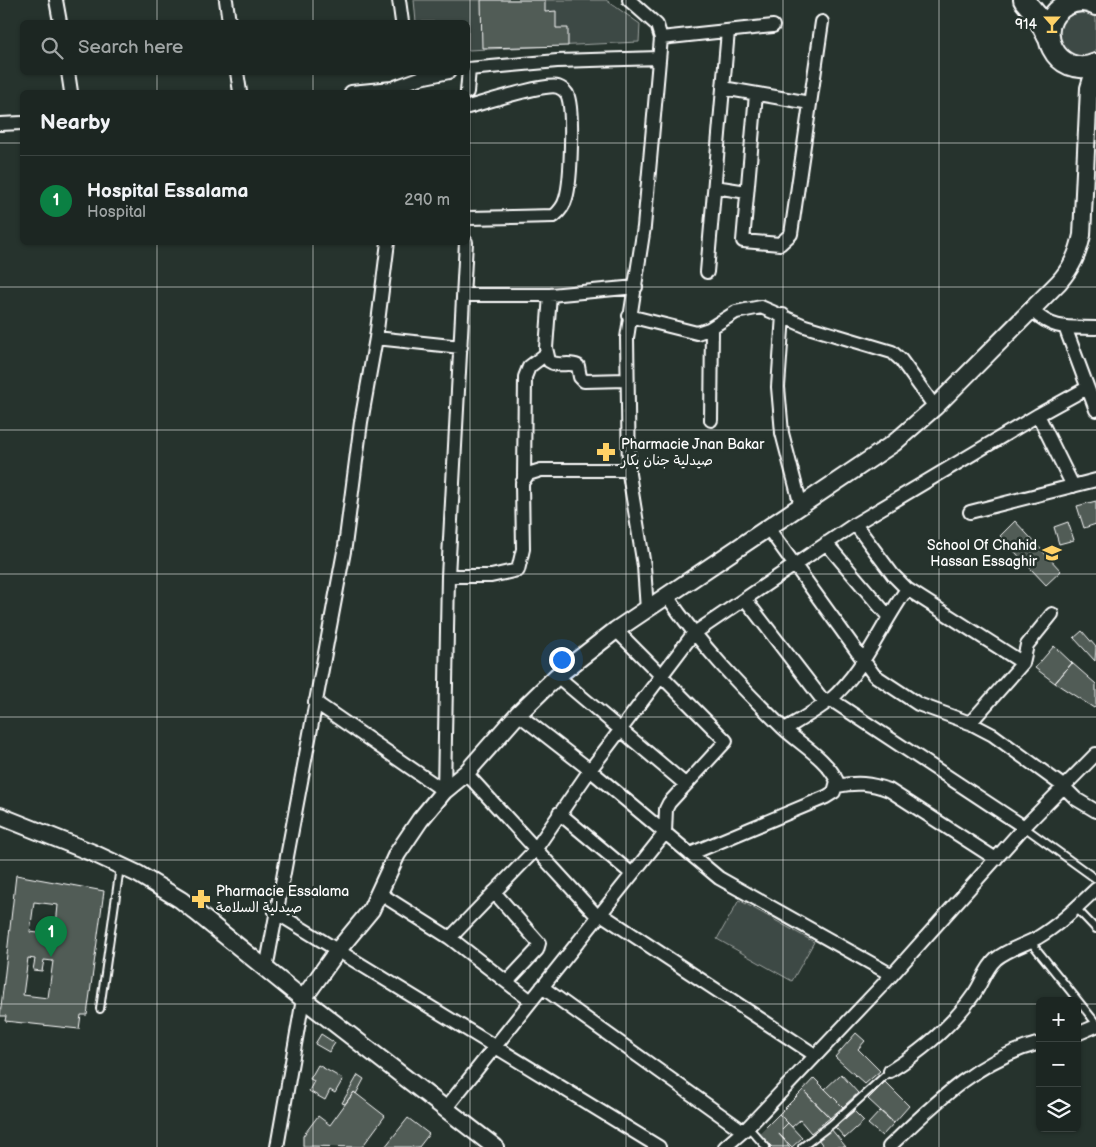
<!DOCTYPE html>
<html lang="en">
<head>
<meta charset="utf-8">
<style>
  :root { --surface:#1c2622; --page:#29322f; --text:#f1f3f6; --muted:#a0a5a5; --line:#3a4340; --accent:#0b8043 }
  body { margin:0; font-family:"Balsamiq Sans","Playpen Sans Arabic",sans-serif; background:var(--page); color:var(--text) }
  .controls { position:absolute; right:15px; bottom:15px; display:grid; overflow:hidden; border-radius:8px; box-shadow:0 1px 4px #0004 }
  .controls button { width:45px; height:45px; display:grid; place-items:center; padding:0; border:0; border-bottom:1px solid var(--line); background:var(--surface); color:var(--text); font:25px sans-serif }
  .you { position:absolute; left:561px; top:659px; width:18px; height:18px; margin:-12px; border:4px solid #fff; border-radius:50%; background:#1a73e8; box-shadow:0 0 0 8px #1a73e833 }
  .badge { display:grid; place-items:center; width:32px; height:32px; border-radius:50%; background:var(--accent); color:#fff; font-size:16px; font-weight:700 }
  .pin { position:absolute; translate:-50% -41px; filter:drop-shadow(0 1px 2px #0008) }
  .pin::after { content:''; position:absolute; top:26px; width:18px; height:15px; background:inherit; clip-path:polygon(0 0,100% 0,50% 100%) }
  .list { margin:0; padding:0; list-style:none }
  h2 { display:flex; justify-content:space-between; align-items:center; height:65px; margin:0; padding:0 20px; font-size:21px }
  h2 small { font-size:16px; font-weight:400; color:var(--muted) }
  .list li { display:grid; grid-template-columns:32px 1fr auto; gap:15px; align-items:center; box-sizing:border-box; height:90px; padding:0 20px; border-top:1px solid var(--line) }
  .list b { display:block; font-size:19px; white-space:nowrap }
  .list p { margin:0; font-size:16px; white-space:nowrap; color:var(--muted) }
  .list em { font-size:16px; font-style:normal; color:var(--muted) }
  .icon { flex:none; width:28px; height:28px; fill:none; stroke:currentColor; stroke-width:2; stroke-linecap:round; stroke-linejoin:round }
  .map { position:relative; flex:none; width:1096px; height:1147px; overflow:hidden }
  .search { position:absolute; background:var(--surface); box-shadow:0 1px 4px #0004; left:20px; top:20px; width:450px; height:55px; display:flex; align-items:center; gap:12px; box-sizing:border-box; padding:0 18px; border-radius:8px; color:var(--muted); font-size:19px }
  .panel { position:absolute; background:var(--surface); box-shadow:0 1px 4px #0004; left:20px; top:90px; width:450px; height:155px; border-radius:8px }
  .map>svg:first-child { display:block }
  .green { fill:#3e4944; stroke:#9ea4a2 }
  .building { fill:#515c57; stroke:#fff; fill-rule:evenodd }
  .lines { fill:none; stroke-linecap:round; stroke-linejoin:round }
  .service-casing { stroke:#fff; stroke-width:10 }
  .minor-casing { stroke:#fff; stroke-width:16 }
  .tertiary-casing { stroke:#fff; stroke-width:20 }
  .primary-casing { stroke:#fff; stroke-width:24 }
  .service { stroke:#26332d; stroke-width:6 }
  .minor { stroke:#26332d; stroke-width:12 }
  .tertiary { stroke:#26332d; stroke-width:16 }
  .primary { stroke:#26332d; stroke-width:20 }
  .grid { fill:none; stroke:#fff; stroke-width:1; stroke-opacity:0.55 }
  .labels { text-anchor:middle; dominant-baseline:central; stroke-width:5; stroke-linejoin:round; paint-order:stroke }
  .poi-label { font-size:14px; fill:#fff; stroke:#26332d; text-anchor:end }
</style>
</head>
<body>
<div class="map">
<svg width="1096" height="1147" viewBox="0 0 1096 1147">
  <rect width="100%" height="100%" fill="#26332d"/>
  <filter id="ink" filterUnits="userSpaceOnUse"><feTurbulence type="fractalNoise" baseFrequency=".02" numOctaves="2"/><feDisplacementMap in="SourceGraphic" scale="10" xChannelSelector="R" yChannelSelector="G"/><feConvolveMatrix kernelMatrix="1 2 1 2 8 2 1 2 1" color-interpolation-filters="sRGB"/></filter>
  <g filter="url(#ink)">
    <path class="green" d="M414,0H606L640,24L639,42L468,50V22H416Z
      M1078,11L1096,16V57L1065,58L1056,30L1066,15Z
      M739,900L814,942L792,981L717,939Z"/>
    <path class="building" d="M481,0H545V12L556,11V28H568V46L482,48Z
      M1096,501V524L1084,528L1077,506Z
      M1015,521L1061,571L1046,585L1000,536Z
      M1068,522L1074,540L1059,544L1054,527Z
      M1082,631L1096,647L1095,661L1074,638Z
      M1054,646L1072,663L1055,683L1035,668Z
      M1072,663L1096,684V706L1094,708L1055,683Z
      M16,875L104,891L87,1015H81L79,1029L5,1021L6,1016H0ZM34,902L58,905L55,935L30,932ZM28,958L35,959L33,970L42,971L44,960L53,961L48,998L23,995Z
      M856,1033L865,1041L858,1049L880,1071L865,1084L835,1057Z
      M321,1034L335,1043L329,1052L315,1044Z
      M318,1065L343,1079L335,1093L330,1090L325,1100L309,1091L314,1081L310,1079Z
      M841,1074L858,1093L843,1107L825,1089Z
      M358,1075L364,1079L356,1094L354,1092L345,1104L342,1103Z
      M814,1078L843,1107L830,1118L803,1090Z
      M885,1082L909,1106L894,1123L868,1099Z
      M803,1090L830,1118L811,1133L800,1120L792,1127L779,1114Z
      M354,1092L385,1116L362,1147L303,1146V1136L318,1116L330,1125Z
      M854,1111L864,1121L845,1138L835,1127Z
      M880,1111L894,1123L882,1136L868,1124Z
      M779,1114L788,1123L778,1133L790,1147H772L759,1134Z
      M408,1118L429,1134L419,1147H385Z
      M788,1123L802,1138L792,1147L778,1133Z
      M831,1129L846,1147H824L818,1139Z"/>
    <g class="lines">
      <g class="service-casing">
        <path id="service" d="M1024,827L1096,879
          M1077,909L1096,929
          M1030,941L1096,1023
          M100,1009L120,867
          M748,1127L766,1147
          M802,1147L832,1124L890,1071"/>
      </g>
      <g class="minor-casing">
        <path id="minor" d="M56,0L60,22
          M226,0L229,22
          M399,0L402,22
          M629,0L657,25L661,38L644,227L627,338L629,474L644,566L647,610
          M661,38L773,26
          M468,69L557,61L659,58
          M68,72L71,92
          M237,72L240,92
          M723,88L810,103
          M351,92L392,88L420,78L449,72
          M467,92L469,69
          M756,94L743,241L780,244L791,234L822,22
          M468,107C483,103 546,83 558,87C561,88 565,91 567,94C574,108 571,182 566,198C564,206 560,211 554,216L468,218
          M0,124L22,123
          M715,187L747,192
          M707,272L728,31
          M464,295H550L636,287
          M550,295L546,348L549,361C559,368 568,361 578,366L580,377L584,381L627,380
          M1033,311C1054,331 1069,327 1096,328
          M783,315L778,387L782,433L801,506
          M629,316L697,333L709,329L736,312L761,307L805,326L892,352L901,360L935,407
          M1065,327L1096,410
          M376,338L461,347
          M1038,415L1073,486
          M711,420L712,327
          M524,478L525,377L529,367L546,354
          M970,512L1096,480
          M855,524L893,575L907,589L1023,663
          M768,528L874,675L918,704L970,723L993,735L1063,786L1076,799L1096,811
          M826,543L888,616
          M448,576H491L518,570L523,549L522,483L528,474L541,470H629
          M667,596C701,646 740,686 783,728C800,744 827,759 837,781L834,792L826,797L690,854
          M745,599L825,703
          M557,676L685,784
          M830,699L1024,827
          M315,702L444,791
          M518,714L590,770L719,878L892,975
          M970,723L1023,663L1027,645L1052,614
          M785,729C800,720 816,711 830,700C864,671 881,625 907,589
          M466,773L598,917
          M837,786C857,782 870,783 889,790L996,859
          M444,791L448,576L466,242
          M559,813L632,874
          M494,892L539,943L537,950L507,982
          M379,893L450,938L531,1001
          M275,912L659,1147
          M601,914L815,1055
          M450,938L535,850L590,770L693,634L855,524L1038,415L1087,388
          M266,969L345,546L361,422L376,338L388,242
          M542,987L743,1131
          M1077,1034L1096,1026
          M890,1071C922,1051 952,1026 974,994C982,983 985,969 996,959C1008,949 1024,945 1037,938C1060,924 1077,907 1096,889
          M446,1108L665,833L666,809L669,803L726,741L616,630
          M277,1147L303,999
          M725,1147L748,1127L892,975L1024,827L1096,754
          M889,1147C934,1104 978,1059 1040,1043"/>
      </g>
      <g class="tertiary-casing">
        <path id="tertiary" d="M0,816L93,853L138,874L181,900L303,999L495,1147
          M303,999L338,950L371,910L397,854L420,820L444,791L466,773L518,714L557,676L616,630L894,443L935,407L1059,282C1072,267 1078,254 1082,235L1089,88L1096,65"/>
      </g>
      <g class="primary-casing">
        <path id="primary" d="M1024,0L1038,17L1048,37
          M1096,5C1087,0 1076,0 1066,5C1029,25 1057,81 1096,64"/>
      </g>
      <use href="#service" class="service"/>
      <use href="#minor" class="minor"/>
      <use href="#tertiary" class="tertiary"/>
      <use href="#primary" class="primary"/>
    </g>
  </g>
  <path class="grid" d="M157,0V22M313,0V22M470,0V1147M626,0V1147M783,0V1147M939,0V1147M157,72V92M313,72V92M0,143H22M468,143H1096M157,242V1147M313,242V1147M0,287H1096M0,430H1096M0,574H1096M0,717H1096M0,860H1096M0,1004H1040M1077,1004H1096"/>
  <defs>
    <g id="bar-bare" transform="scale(1.5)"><path d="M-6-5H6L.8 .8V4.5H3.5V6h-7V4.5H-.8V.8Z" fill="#ffd166" stroke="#26332d" stroke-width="2.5" paint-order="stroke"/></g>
    <g id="pharmacy-bare" transform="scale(1.5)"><path d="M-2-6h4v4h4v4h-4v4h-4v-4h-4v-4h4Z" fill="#ffd166" stroke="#26332d" stroke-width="2.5" paint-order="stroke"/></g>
    <g id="school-bare" transform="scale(1.5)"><path d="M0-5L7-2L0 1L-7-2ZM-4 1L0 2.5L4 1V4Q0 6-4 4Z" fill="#ffd166" stroke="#26332d" stroke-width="2.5" paint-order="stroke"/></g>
  </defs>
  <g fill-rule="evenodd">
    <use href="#bar-bare" x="1052" y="24"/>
    <use href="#pharmacy-bare" x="606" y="452"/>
    <use href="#school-bare" x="1052" y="553"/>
    <use href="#pharmacy-bare" x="201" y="899"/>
  </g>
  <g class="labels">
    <g class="poi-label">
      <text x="1037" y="24">914</text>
      <text x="621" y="444" text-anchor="start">Pharmacie Jnan Bakar<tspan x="621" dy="16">صيدلية جنان بكار</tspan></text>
      <text x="1037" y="545">School Of Chahid<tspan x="1037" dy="16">Hassan Essaghir</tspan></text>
      <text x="216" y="891" text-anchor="start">Pharmacie Essalama<tspan x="216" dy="16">صيدلية السلامة</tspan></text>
    </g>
  </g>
</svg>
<div class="controls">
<button>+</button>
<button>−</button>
<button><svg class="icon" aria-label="layers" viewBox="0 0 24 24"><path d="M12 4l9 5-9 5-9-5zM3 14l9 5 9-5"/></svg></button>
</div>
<div class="you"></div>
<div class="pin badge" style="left:51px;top:957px">1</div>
<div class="search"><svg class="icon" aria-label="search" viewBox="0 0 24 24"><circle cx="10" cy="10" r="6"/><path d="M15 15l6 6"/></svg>Search here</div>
<section class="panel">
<h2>Nearby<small></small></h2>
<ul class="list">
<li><span class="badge">1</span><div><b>Hospital Essalama</b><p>Hospital</p></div><em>290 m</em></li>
</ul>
</section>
</div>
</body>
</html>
